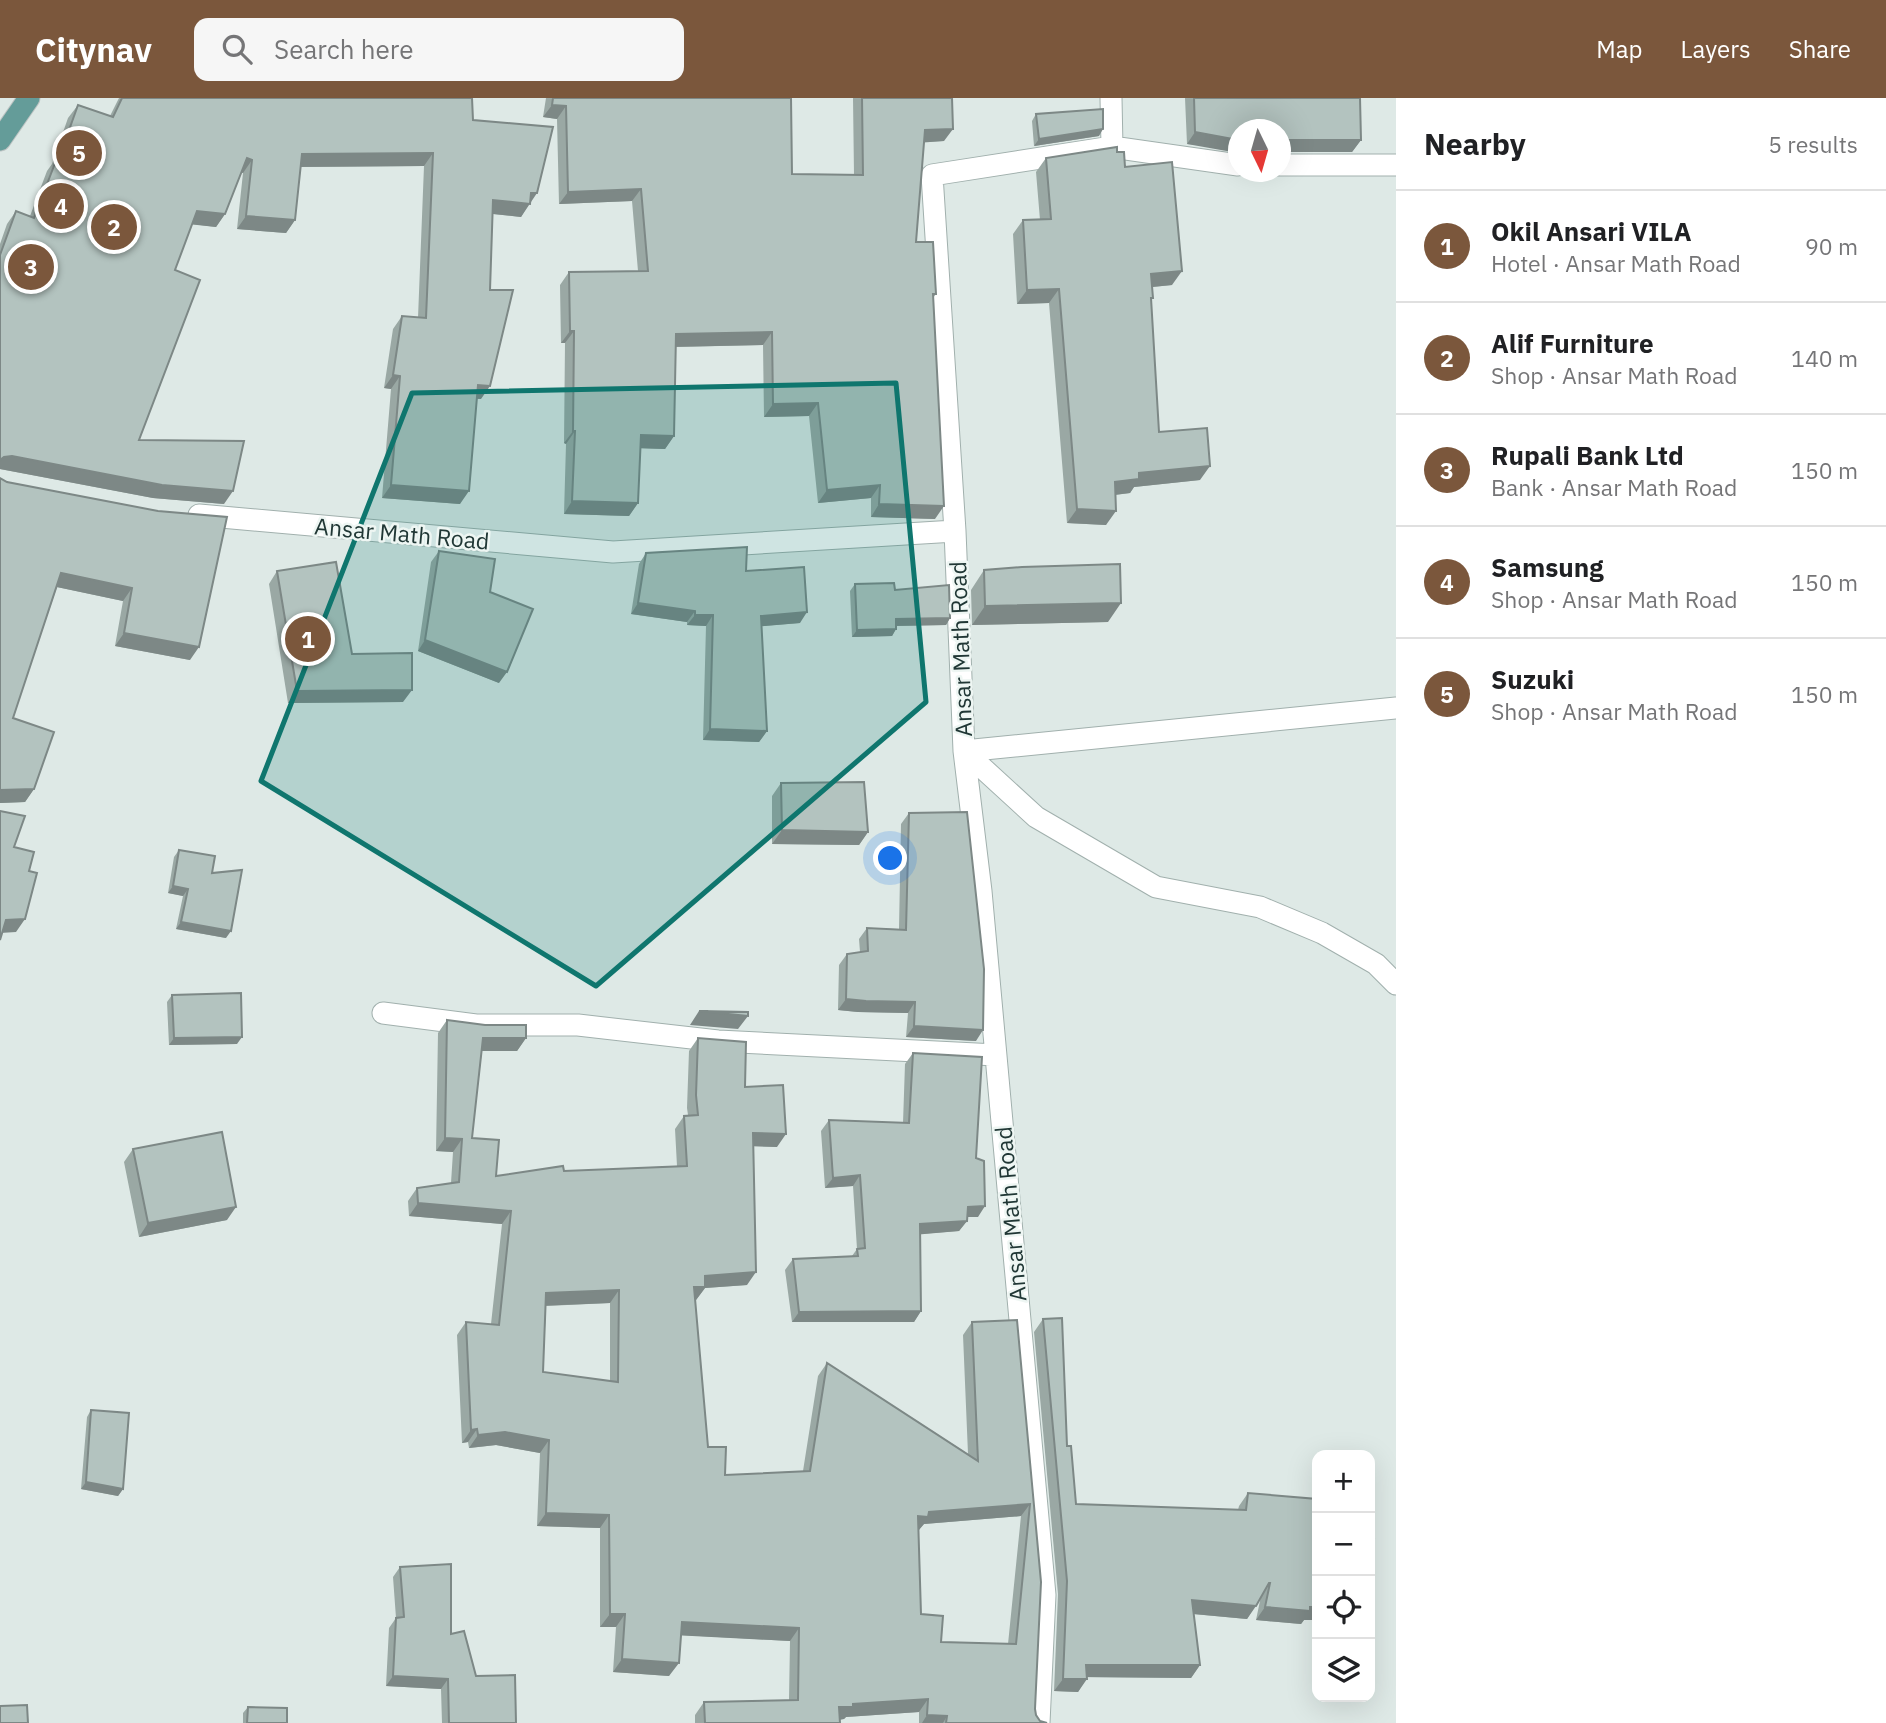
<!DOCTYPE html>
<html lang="en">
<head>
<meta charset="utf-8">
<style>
  :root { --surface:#fff; --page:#f6f6f6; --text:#202124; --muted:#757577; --line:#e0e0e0; --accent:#7b573c }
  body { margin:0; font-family:"IBM Plex Sans",sans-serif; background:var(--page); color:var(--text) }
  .controls { position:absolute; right:21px; bottom:21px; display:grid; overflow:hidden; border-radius:14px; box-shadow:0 7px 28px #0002 }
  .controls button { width:63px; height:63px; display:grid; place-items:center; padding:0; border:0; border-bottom:2px solid var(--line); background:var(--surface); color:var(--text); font:35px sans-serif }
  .compass { position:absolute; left:1228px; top:21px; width:63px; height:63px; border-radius:50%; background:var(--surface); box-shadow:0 7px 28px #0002; rotate:175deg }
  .you { position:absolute; left:891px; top:761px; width:24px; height:24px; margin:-18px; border:5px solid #fff; border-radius:50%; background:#1a73e8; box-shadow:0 0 0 10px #1a73e833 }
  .badge { display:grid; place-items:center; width:46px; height:46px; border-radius:50%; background:var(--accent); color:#fff; font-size:23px; font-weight:700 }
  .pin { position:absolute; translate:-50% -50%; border:4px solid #fff; box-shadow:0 2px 7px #0006 }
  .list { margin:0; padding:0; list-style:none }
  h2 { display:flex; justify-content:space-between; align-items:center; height:91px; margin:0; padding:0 28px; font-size:30px }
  h2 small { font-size:23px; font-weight:400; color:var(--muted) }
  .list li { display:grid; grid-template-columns:46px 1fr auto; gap:21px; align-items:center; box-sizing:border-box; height:112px; padding:0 28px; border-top:2px solid var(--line) }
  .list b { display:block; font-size:26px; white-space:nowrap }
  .list p { margin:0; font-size:23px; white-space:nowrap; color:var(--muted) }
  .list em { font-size:23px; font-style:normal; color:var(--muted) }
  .icon { flex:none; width:38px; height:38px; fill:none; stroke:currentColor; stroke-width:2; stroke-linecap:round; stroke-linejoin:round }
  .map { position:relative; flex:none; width:1396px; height:1625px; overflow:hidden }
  header { display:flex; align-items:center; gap:42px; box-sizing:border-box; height:98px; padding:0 35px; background:var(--accent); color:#fff }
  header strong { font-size:33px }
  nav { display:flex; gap:38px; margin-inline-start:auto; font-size:24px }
  .search { width:490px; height:63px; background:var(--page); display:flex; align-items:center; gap:18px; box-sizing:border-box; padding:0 24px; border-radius:14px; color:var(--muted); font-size:26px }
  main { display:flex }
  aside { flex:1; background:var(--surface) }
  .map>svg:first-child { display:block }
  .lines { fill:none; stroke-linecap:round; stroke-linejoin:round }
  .minor-casing { stroke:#a1b0ad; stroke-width:23 }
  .primary-casing { stroke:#bcc3c2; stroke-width:23 }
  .minor { stroke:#fff; stroke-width:21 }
  .primary { stroke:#649c99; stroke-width:21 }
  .wall { fill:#9aa8a4; fill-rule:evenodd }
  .shaded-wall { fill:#7d8886 }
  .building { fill:#b3c3bf; stroke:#7d8886; stroke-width:2; fill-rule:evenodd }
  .marked { fill:#0f766e; fill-opacity:0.2; stroke:#0f766e; stroke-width:5; stroke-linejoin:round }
  .labels { text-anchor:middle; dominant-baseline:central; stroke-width:5; stroke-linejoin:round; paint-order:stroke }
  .street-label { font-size:23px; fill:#203735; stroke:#eef6f3 }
</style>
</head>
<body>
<header>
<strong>Citynav</strong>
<div class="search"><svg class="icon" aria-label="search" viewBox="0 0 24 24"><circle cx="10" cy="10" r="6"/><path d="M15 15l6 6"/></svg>Search here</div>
<nav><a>Map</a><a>Layers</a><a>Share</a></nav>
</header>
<main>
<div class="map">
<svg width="1396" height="1625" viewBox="0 0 1396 1625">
  <rect width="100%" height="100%" fill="#dee9e6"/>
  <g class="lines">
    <g class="minor-casing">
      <path id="minor" d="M1112,49L1238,67
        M1280,67H1396
        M199,417L613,454L955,433L964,653L981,793L1045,1497L1039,1625
        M955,433L932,77L1112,49L1111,0
        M964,653L1036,719L1156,789L1260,809L1322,835L1376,866L1396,886
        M964,653L1396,610
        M383,915L476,927H578L718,943L996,957"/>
    </g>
    <g class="primary-casing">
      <path id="primary" d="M0,42L29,0"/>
    </g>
    <use href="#minor" class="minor"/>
    <use href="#primary" class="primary"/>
  </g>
  <path class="wall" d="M119,0H472L473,22L530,104L521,119L493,116L481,301H477L460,406L382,400L391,291L384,290L393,231L402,218L418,220L424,68L300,69L295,122L286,135L237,131L243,75L241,74L225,116L216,129L192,126L175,172L139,342L224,406L153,400L0,371V146L7,126L16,113L30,118L47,73L52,66L68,20L78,7L110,18Z
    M546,0H791L792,76L854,77L853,0H952L944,43L924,44L916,144L936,196L933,200L935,421L871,419V400L818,405L809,318L764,319L763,247L676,249L674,338L665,351L640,350L638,405L629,418L564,416L566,346L564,345L565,245H561L560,187L569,174L638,173L632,103L559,106L557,21L543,19Z
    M1185,0H1360L1361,42L1352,54H1280L1187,46Z
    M1036,16L1099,38L1034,48L1032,23Z
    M1117,54L1125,69L1172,187L1152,189L1151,204L1159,334L1200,382L1134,389L1130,395L1115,397L1106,427L1067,425L1049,205L1017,206L1013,136L1023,122H1040L1036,74L1046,60Z
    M1,381L7,384L158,413L190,562L115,548L123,503L57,489L13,620L34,691L25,704L0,705Z
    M439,453L490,494L499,585L418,553L431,464Z
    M646,455L746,473L800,525L761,528L767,633L759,644L703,642L706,528L687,527V524L631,516L639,466Z
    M984,472L1108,524L972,527L971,492Z
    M277,473L352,556L403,604L288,605L269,486Z
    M855,486L895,492L950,520L946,527L896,528V531L892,538L852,539L850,493Z
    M781,685L868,734L859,747L772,746V698Z
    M909,715L976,943L906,939L908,915L858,914L838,912L839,867L847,856L860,854L859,841L867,830L899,831L901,726Z
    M179,752L226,840L176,831L183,798L168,795L174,759Z
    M172,897L237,946L169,947L167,904Z
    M447,922L526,940L517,953H482L472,1040L496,1078L564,1073L677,1068L675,1031L684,1018L688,1017L687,1010L689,953L698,940L745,989L777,1049L753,1048L747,1187L705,1190L696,1202H695L708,1349L725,1377L803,1373L818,1278L827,1265L968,1356L963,1237L972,1224L1017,1222L1041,1484L1035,1611L1036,1617L1040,1623L1047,1625H919V1614L846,1619L844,1621L840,1622V1625H695V1617L704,1604L789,1602L790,1543L681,1537L669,1578L613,1574L616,1529H600V1430L537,1428L540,1355L496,1347L469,1350L468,1344L462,1345L457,1237L466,1224L491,1226L502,1126L409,1118L408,1103L417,1090L451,1085L453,1054L436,1053L438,935ZM610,1205V1283L543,1274L546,1208ZM1021,1418L1008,1546L941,1544L921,1516L918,1432L924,1426Z
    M913,955L976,1060L978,1119H967V1123L959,1133L920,1136L921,1213L914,1224H792L785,1172L793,1161L852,1158L857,1151L853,1088L825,1090L821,1033L829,1022L903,1025L905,966Z
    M133,1051L227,1122L139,1139L124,1064Z
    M1043,1221L1067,1348L1076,1406L1238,1412L1239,1408L1248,1395L1317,1401V1522H1304L1301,1526L1256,1522L1261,1498L1247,1521L1193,1516L1200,1567L1191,1580L1087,1579L1078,1594L1054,1593L1058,1496L1034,1234Z
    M91,1312L123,1391L118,1398L81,1391L87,1319Z
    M400,1469L451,1536L476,1578L516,1625H442L441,1591L386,1588L389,1530L396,1520L393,1479Z
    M248,1609L287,1625H243V1615Z"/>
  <path class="shaded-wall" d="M552,7L566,8L557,21L543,19Z
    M953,31L944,43L916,45L925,32Z
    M1103,31L1099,38L1034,48L1039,41Z
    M1195,34L1238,42V55L1187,46Z
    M1280,42H1361L1352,54H1280Z
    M433,55L424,68L292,69L302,56Z
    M247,60L252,62L243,75L237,73Z
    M641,91L632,103L559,106L568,94Z
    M531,95H537L521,119L484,115L493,102Z
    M197,113L225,116L216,129L188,126Z
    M246,118L295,122L286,135L237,131Z
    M1182,173L1172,187L1142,190L1151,176Z
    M1059,191L1049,205L1017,206L1027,192Z
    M570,233H574L565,245H561Z
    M772,234L763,247L667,249L676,236Z
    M393,277L400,278L391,291L384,290Z
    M478,287L490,288L481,301L469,300Z
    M818,305L809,318L764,319L773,306Z
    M573,333H575L566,346L564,345Z
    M641,337L674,338L665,351L632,350Z
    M12,358L233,393L224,406L153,400L0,371V362L4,359Z
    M1210,368L1200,382L1134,389L1130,395L1105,398L1115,384L1139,375Z
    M391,387L469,393L460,406L382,400Z
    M880,387L871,400L818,405L827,392Z
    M572,403L638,405L629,418L564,416Z
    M879,406L944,408L935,421L871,419Z
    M1077,411L1116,413L1106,427L1067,425Z
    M61,475L132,490L123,503L52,488Z
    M638,505L695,513L687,524L631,516Z
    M1121,505L1108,524L972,527L985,508Z
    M807,514L800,525L753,529L761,518Z
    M695,517H713L706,528L687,527Z
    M950,520L946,527L891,528L896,521Z
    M896,531L892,538L852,539L857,532Z
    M124,535L199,549L190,562L115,548Z
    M425,542L507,574L499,585L418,553Z
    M412,592L403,604L288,605L297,593Z
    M710,631L767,633L759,644L703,642Z
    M34,691L25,704L0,705V692Z
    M782,732L868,734L859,747L772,746Z
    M173,788L188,791L183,798L168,795Z
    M25,821L16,834L0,835L6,822Z
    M181,824L231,833L226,840L176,831Z
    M846,901L915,904L908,915L858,914L838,912Z
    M699,913L748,918L738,931L690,927Z
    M914,928L983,932L976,943L906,939Z
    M242,939L237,946L169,947L174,940Z
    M483,940H526L517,953H474Z
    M753,1035L786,1036L777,1049L744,1048Z
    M445,1040L462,1041L453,1054L436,1053Z
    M860,1077L853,1088L825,1090L833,1080Z
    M418,1105L511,1113L502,1126L409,1118Z
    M985,1108L978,1119H961L968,1109Z
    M236,1109L227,1122L139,1139L148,1125Z
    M967,1123L959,1133L913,1137L920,1126Z
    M756,1174L747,1187L705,1190L696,1202H685L694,1189L705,1178Z
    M619,1192L610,1205L537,1208L546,1195Z
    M921,1213L914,1224H792L799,1214Z
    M477,1331L468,1344L462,1345L471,1332Z
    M505,1334L549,1342L540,1355L496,1347L469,1350L478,1337Z
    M86,1384L123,1391L118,1398L81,1391Z
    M1030,1406L1021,1418L924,1426L919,1432L909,1431L918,1418L929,1414Z
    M546,1415L609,1417L600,1430L537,1428Z
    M1192,1502L1256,1508L1247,1521L1183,1515Z
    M1265,1509H1317V1522H1304L1301,1526L1256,1522Z
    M610,1516H625L616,1529H600Z
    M682,1524L799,1530L790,1543L673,1537Z
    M622,1561L679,1565L669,1578L613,1574Z
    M1086,1567H1200L1191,1580L1077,1579Z
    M393,1578L448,1581L441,1591L386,1588Z
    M1063,1581H1087L1078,1594L1054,1593Z
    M928,1601L919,1614L846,1619L844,1621L830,1622L839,1609L853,1606Z
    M927,1617L947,1618L943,1625H922Z"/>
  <path class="building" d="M122,0H472L473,22L553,29L537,95H531L530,106L493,102L490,192H513L490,288L478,287L469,393L391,387L400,278L393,277L402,218L426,220L433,55L302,56L295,122L246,118L252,62L247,60L225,116L197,113L175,172L200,182L139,342L244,343L233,393L162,387L12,358L4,359L0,362V157L16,113L34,120L57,60H59L78,7L113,19Z
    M553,0H791L792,76L863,77L862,0H952L953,31L925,32L916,144H933L936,196H933L944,408L879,406L880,387L827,392L818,305L773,306L772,234L676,236L674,338L641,337L638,405L572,403L575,333H573L574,233H570L569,174L648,173L641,91L568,94L566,8L552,7Z
    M1194,0H1360L1361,42H1280V32H1238V42L1195,34Z
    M1103,11V31L1039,41L1036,16Z
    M1117,49V54H1124L1125,69L1172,64L1182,173L1151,176L1153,200H1151L1159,334L1207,330L1210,368L1139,375V381L1115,384L1116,413L1077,411L1059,191L1027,192L1023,122L1051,121L1046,60Z
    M0,380L7,384L158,413L227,419L199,549L124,535L132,490L61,475L13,620L54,634L34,691L0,692Z
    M747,449L746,473L804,469L807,514L761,518L767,633L710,631L713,517H695V513L638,505L646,455Z
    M439,453L495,461L490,494L533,511L507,574L425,542Z
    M336,464L352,556L412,555V592L297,593L277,473Z
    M1120,466L1121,505L985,508L984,472L1022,469Z
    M894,485L895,492L949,487L950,520L896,521V531L857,532L855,486Z
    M864,684L868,734L782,732L781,685Z
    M0,713L25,718L14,749L34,754L29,773L37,775L25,821L6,822L0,842Z
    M967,714L984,871L983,932L914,928L915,904L866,903L846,901L847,856L868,853L867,830L906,832L909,715Z
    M179,752L215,758L212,775L242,772L231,833L181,824L188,791L173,788Z
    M241,895L242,939L174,940L172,897Z
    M699,913L748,914V918Z
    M447,922L485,927H526V940H483L472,1040L499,1042L496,1078L563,1068L564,1073L687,1068L684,1018L698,1017L696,997L698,940L746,944L745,989L783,987L786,1036L753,1035L756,1174L705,1178V1189H694L708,1349H726L725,1377L810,1373L827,1265L978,1363L972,1224L1017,1222L1041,1484L1035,1611L1036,1617L1040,1623L1047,1625H946L947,1618L927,1617L928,1601L853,1606V1609H839L840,1625H705L704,1604L798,1602L799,1530L682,1524L679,1565L622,1561L625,1516H610L609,1417L546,1415L549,1342L505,1334L478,1337L477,1331L471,1332L466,1224L499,1227L511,1113L418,1105L417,1090L459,1084L462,1041L445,1040ZM619,1192L618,1284L543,1274L546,1195ZM1030,1406L1016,1546L941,1544L943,1518L921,1516L918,1418L928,1419L929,1414Z
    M913,955L982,959L976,1060L984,1063L985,1108L968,1109L967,1123L920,1126L921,1213L799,1214L793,1161L858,1158L857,1151L865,1150L860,1077L833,1080L829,1022L909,1025Z
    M222,1034L236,1109L148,1125L133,1051Z
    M1062,1220L1067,1348H1071L1076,1406L1246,1412L1248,1395L1317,1401V1509H1310V1513L1265,1509L1270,1485H1269L1256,1508L1192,1502L1200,1567H1086L1087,1581H1063L1067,1483L1043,1221Z
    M91,1312L129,1315L123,1391L86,1384Z
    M1370,1441H1374L1371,1511H1370Z
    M451,1466V1536L464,1533L476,1578L515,1577L516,1625H449L448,1581L393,1578L396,1520L404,1519L400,1469Z
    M27,1607L28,1625H0V1608Z
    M248,1609L287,1610V1625H247Z"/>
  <path class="marked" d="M896,285L926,604L596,888L261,683L412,295Z"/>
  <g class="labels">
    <g class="street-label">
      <text transform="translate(402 435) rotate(5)">Ansar Math Road</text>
      <text transform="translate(960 551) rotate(-92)">Ansar Math Road</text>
      <text transform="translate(1010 1116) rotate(-95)">Ansar Math Road</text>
    </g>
  </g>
</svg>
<div class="controls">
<button>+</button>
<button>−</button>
<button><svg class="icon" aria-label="locate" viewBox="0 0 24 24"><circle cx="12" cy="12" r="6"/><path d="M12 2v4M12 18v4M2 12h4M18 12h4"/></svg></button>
<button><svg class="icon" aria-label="layers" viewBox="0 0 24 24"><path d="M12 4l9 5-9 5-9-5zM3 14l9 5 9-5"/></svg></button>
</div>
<svg class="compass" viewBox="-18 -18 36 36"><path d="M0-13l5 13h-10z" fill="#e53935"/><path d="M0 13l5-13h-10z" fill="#757577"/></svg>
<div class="you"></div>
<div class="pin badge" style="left:308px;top:541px">1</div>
<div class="pin badge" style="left:114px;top:129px">2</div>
<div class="pin badge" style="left:31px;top:169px">3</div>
<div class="pin badge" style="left:61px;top:108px">4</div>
<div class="pin badge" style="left:79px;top:55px">5</div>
</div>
<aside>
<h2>Nearby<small>5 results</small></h2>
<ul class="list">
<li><span class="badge">1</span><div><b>Okil Ansari VILA</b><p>Hotel · Ansar Math Road</p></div><em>90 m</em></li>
<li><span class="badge">2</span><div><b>Alif Furniture</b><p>Shop · Ansar Math Road</p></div><em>140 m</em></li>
<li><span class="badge">3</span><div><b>Rupali Bank Ltd</b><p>Bank · Ansar Math Road</p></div><em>150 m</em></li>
<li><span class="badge">4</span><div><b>Samsung</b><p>Shop · Ansar Math Road</p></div><em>150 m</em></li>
<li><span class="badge">5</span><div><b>Suzuki</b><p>Shop · Ansar Math Road</p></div><em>150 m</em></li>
</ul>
</aside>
</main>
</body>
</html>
